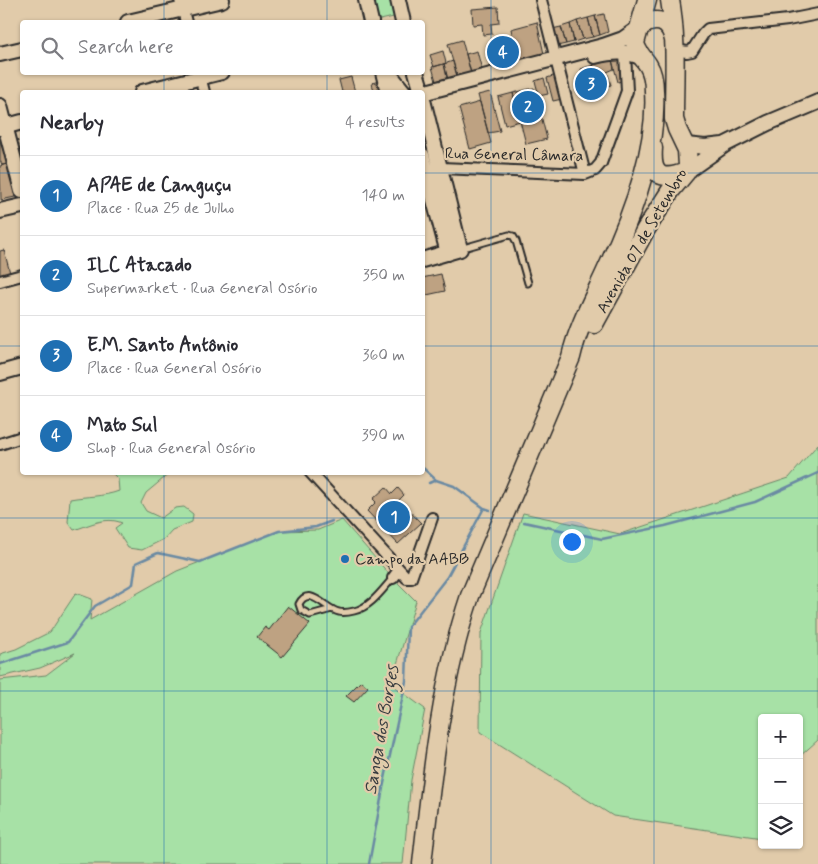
<!DOCTYPE html>
<html lang="en">
<head>
<meta charset="utf-8">
<style>
  :root { --surface:#fff; --page:#f7f7f7; --text:#2b2b33; --muted:#7c7c81; --line:#e1e1e2; --accent:#1f6fb2 }
  body { margin:0; font-family:Mynerve,sans-serif; background:var(--page); color:var(--text) }
  .controls { position:absolute; right:15px; bottom:15px; display:grid; overflow:hidden; border-radius:5px; box-shadow:0 1px 4px #0004 }
  .controls button { width:45px; height:45px; display:grid; place-items:center; padding:0; border:0; border-bottom:1px solid var(--line); background:var(--surface); color:var(--text); font:25px sans-serif }
  .you { position:absolute; left:571px; top:541px; width:18px; height:18px; margin:-12px; border:4px solid #fff; border-radius:50%; background:#1a73e8; box-shadow:0 0 0 8px #1a73e833 }
  .badge { display:grid; place-items:center; width:32px; height:32px; border-radius:50%; background:var(--accent); color:#fff; font-size:16px; font-weight:700 }
  .pin { position:absolute; translate:-50% -50%; border:2px solid #fff; box-shadow:0 1px 5px #0006 }
  .list { margin:0; padding:0; list-style:none }
  h2 { display:flex; justify-content:space-between; align-items:center; height:65px; margin:0; padding:0 20px; font-size:21px }
  h2 small { font-size:16px; font-weight:400; color:var(--muted) }
  .list li { display:grid; grid-template-columns:32px 1fr auto; gap:15px; align-items:center; box-sizing:border-box; height:80px; padding:0 20px; border-top:1px solid var(--line) }
  .list b { display:block; font-size:19px; white-space:nowrap }
  .list p { margin:0; font-size:16px; white-space:nowrap; color:var(--muted) }
  .list em { font-size:16px; font-style:normal; color:var(--muted) }
  .icon { flex:none; width:28px; height:28px; fill:none; stroke:currentColor; stroke-width:2; stroke-linecap:round; stroke-linejoin:round }
  .map { position:relative; flex:none; width:818px; height:864px; overflow:hidden }
  .search { position:absolute; background:var(--surface); box-shadow:0 1px 4px #0004; left:20px; top:20px; width:405px; height:55px; display:flex; align-items:center; gap:12px; box-sizing:border-box; padding:0 18px; border-radius:5px; color:var(--muted); font-size:19px }
  .panel { position:absolute; background:var(--surface); box-shadow:0 1px 4px #0004; left:20px; top:90px; width:405px; height:385px; border-radius:5px }
  .map>svg:first-child { display:block }
  .green { fill:#a7e1a6; stroke:#698668 }
  .lines { fill:none; stroke-linecap:round; stroke-linejoin:round }
  .stream { stroke:#6b8aa3; stroke-width:2.5 }
  .building { fill:#bea282; stroke:#2b2b2b }
  .lane-casing { stroke:#2b2b2b; stroke-width:9 }
  .street-casing { stroke:#2b2b2b; stroke-width:14 }
  .secondary-casing { stroke:#2b2b2b; stroke-width:18 }
  .highway-casing { stroke:#2b2b2b; stroke-width:21 }
  .lane { stroke:#e1cbaa; stroke-width:5 }
  .street { stroke:#e1cbaa; stroke-width:10 }
  .secondary { stroke:#e1cbaa; stroke-width:14 }
  .highway { stroke:#e1cbaa; stroke-width:18 }
  .grid { fill:none; stroke:#1f6fb2; stroke-width:1; stroke-opacity:0.55 }
  .poi-dot { fill:#1f6fb2; stroke:#e1cbaa; stroke-width:2 }
  .labels { text-anchor:middle; dominant-baseline:central; stroke-width:4.5; stroke-linejoin:round; paint-order:stroke }
  .street-label { font-size:16px; fill:#2b2b2b; stroke:#e1cbaa }
  .poi-label { font-size:16px; fill:#2b2b2b; stroke:#e1cbaa; text-anchor:start }
  .water-label { font-size:18px; font-style:italic; fill:#363b3f; stroke:#e1cbaa }
</style>
</head>
<body>
<div class="map">
<svg width="818" height="864" viewBox="0 0 818 864">
  <rect width="100%" height="100%" fill="#e1cbaa"/>
  <filter id="ink" filterUnits="userSpaceOnUse"><feTurbulence type="fractalNoise" baseFrequency=".02" numOctaves="2"/><feDisplacementMap in="SourceGraphic" scale="10" xChannelSelector="R" yChannelSelector="G"/><feConvolveMatrix kernelMatrix="1 2 1 2 8 2 1 2 1" color-interpolation-filters="sRGB"/></filter>
  <g filter="url(#ink)">
    <path class="green" d="M371,0H395L398,16L376,21Z
      M818,444V740L799,757V718H762V838L613,816L480,732L481,633L523,513L620,534L789,478Z
      M112,473H170L146,493L141,503L146,511L161,518L175,508L184,507L193,514L192,522L172,530L164,539L142,550L128,548L115,528L122,523C106,516 90,525 74,530L68,522L70,499C86,496 103,497 119,491L118,479Z
      M342,520L390,575L416,601L391,684L425,709L411,780L403,864H0V680L46,675L75,653L40,668L0,677V654L16,649L50,632L76,593L92,599L90,620L177,571L279,531L318,530Z"/>
    <g class="lines">
      <path class="stream" d="M422,467L436,480
        M429,483L436,480L454,486L484,508
        M524,522L602,539L665,526L755,502L818,473
        M0,664L68,642L95,606L133,584L136,563L158,553L200,562L279,531L316,527L332,521
        M369,864L383,788L406,681L408,627L447,577L484,508L490,510"/>
    </g>
    <path class="building" d="M498,7L499,23L491,24L492,34L483,35L482,24L473,25L472,9Z
      M604,14L608,32L600,35L595,16Z
      M595,16L600,35L593,37L588,18Z
      M588,18L593,37L583,39L577,21Z
      M577,21L583,39L574,42L570,24Z
      M537,22L544,54L518,61L511,29Z
      M570,24L574,42L566,44L561,27Z
      M561,27L566,44L557,46L552,29Z
      M462,40L472,77L458,80L448,44Z
      M507,40L513,61L499,65L493,43Z
      M443,51L446,63L434,67L430,55Z
      M477,51L483,74L472,77L466,54Z
      M621,58L622,81L618,82L612,60Z
      M612,60L614,69L607,72L611,85L599,88L593,65Z
      M453,61L457,75L454,76L449,83L444,64Z
      M444,64L447,78L436,81L432,67Z
      M593,65L599,94L588,96L581,69Z
      M556,75L562,99L553,101L547,78Z
      M351,77L355,92H342L339,80Z
      M544,78L548,94L539,96L535,81Z
      M379,81L383,92H374L372,83Z
      M534,88L547,139L526,144L513,93Z
      M490,92L500,131L488,133L478,95Z
      M513,93L520,121L505,125L498,97Z
      M480,102L491,143L470,149L459,108Z
      M0,139L7,164L2,165L0,160Z
      M7,164L15,197L1,200L0,166Z
      M4,250L10,273L0,275V251Z
      M441,274L445,291L422,296V278Z
      M386,487L392,494L398,488L404,495L399,500L421,523L398,544L367,511L376,502L373,499Z
      M288,606L310,624L282,657L257,637L265,627L269,630Z
      M361,681L368,687L354,702L346,696Z"/>
    <g class="lines">
      <g class="lane-casing">
        <path id="lane" d="M460,249L509,235L513,236L516,241L528,283
          M332,609L310,615L301,610L299,604C309,584 326,610 339,612C343,613 350,612 354,611C371,607 382,590 393,578"/>
      </g>
      <g class="street-casing">
        <path id="street" d="M180,0L186,22
          M541,0L585,174
          M676,50L687,52L692,51L703,34L708,29L788,20L818,14
          M199,72L204,92
          M433,169L441,168L585,174L595,170L601,163L627,91L625,53
          M0,281L22,275
          M0,444L22,437
          M310,472L407,578H411L432,518
          M393,578L399,570"/>
      </g>
      <g class="secondary-casing">
        <path id="secondary" d="M366,0L371,22
          M398,0L403,22
          M128,22L222,0
          M0,54L22,49
          M595,56C611,52 627,50 642,58
          M383,72L388,92
          M388,72L404,92
          M416,72L422,92
          M142,92L222,72
          M422,93L603,46L623,39L640,27
          M422,96L460,249L422,260
          M0,106L22,191
          M0,128L22,122
          M686,145L705,147L723,145
          M422,155L448,253
          M686,172L726,144L768,123L818,102
          M0,211L22,206
          M0,373L22,367"/>
      </g>
      <g class="highway-casing">
        <path id="highway" d="M640,27C656,16 670,20 674,40
          M653,148C651,175 660,182 686,172
          M594,324L646,229L671,190L686,172L688,166L687,150L677,129L674,119C674,78 677,41 670,0
          M422,864C432,774 441,682 470,596L571,357C578,326 594,298 607,269C631,218 658,148 654,91C654,82 653,73 648,65C643,57 637,53 635,43L647,0"/>
      </g>
      <use href="#lane" class="lane"/>
      <use href="#street" class="street"/>
      <use href="#secondary" class="secondary"/>
      <use href="#highway" class="highway"/>
    </g>
  </g>
  <path class="grid" d="M164,0V22M327,0V22M491,0V864M654,0V864M164,72V92M327,72V92M0,173H22M422,173H818M0,346H22M422,346H818M164,472V864M327,472V864M0,518H818M0,691H818"/>
  <circle class="poi-dot" cx="345" cy="559" r="5"/>
  <g class="labels">
    <g class="street-label">
      <text transform="translate(514 155) rotate(1)">Rua General Câmara</text>
      <text transform="translate(642 241) rotate(-60)">Avenida 07 de Setembro</text>
    </g>
    <g class="poi-label">
      <text x="355" y="559">Campo da AABB</text>
    </g>
    <g class="water-label">
      <text transform="translate(382 730) rotate(-80)">Sanga dos Borges</text>
    </g>
  </g>
</svg>
<div class="controls">
<button>+</button>
<button>−</button>
<button><svg class="icon" aria-label="layers" viewBox="0 0 24 24"><path d="M12 4l9 5-9 5-9-5zM3 14l9 5 9-5"/></svg></button>
</div>
<div class="you"></div>
<div class="pin badge" style="left:394px;top:517px">1</div>
<div class="pin badge" style="left:528px;top:107px">2</div>
<div class="pin badge" style="left:591px;top:84px">3</div>
<div class="pin badge" style="left:503px;top:52px">4</div>
<div class="search"><svg class="icon" aria-label="search" viewBox="0 0 24 24"><circle cx="10" cy="10" r="6"/><path d="M15 15l6 6"/></svg>Search here</div>
<section class="panel">
<h2>Nearby<small>4 results</small></h2>
<ul class="list">
<li><span class="badge">1</span><div><b>APAE de Canguçu</b><p>Place · Rua 25 de Julho</p></div><em>140 m</em></li>
<li><span class="badge">2</span><div><b>ILC Atacado</b><p>Supermarket · Rua General Osório</p></div><em>350 m</em></li>
<li><span class="badge">3</span><div><b>E.M. Santo Antônio</b><p>Place · Rua General Osório</p></div><em>360 m</em></li>
<li><span class="badge">4</span><div><b>Mato Sul</b><p>Shop · Rua General Osório</p></div><em>390 m</em></li>
</ul>
</section>
</div>
</body>
</html>
